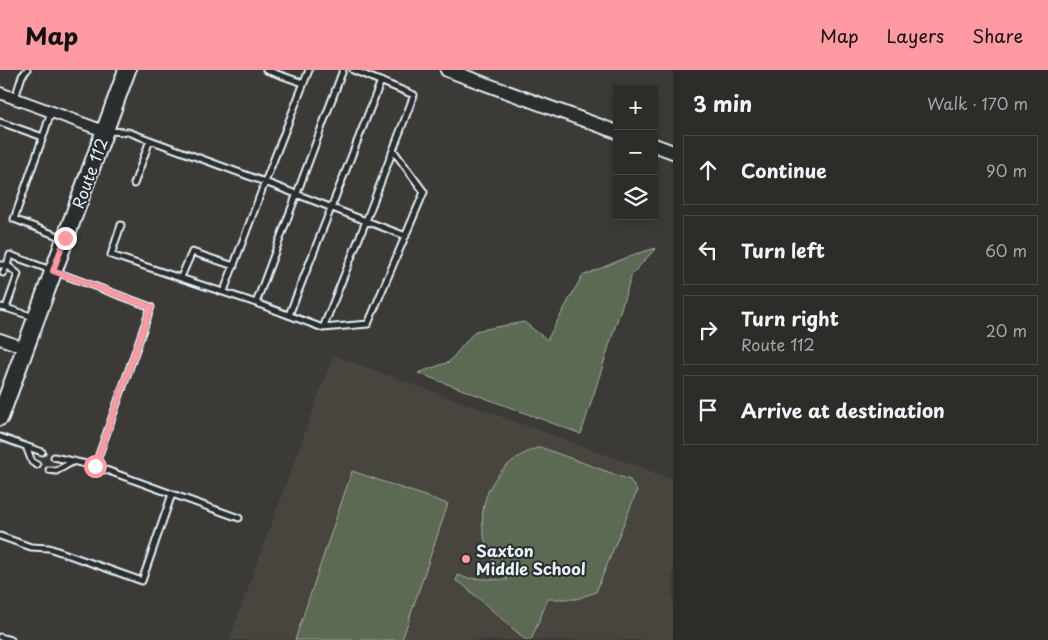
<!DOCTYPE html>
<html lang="en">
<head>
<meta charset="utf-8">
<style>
  :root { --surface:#2c2c29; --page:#383835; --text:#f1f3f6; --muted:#a6a7a8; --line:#484846; --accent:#ff9aa2 }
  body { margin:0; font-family:"Playpen Sans",sans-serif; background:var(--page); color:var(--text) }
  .controls { position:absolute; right:15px; top:15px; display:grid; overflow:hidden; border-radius:0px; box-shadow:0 2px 8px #0003 }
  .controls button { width:45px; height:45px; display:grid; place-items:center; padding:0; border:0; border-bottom:1px solid var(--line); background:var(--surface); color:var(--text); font:25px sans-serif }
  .stop { position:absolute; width:15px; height:15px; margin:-11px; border:4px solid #ff9aa2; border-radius:50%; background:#fff }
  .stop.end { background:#ff9aa2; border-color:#fff; box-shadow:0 1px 5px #0008 }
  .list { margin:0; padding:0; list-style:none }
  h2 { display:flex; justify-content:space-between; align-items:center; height:65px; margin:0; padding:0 20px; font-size:21px }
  h2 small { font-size:16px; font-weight:400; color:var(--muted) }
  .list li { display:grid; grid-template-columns:32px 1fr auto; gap:15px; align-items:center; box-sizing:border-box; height:70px; margin:0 10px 10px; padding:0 10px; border:1px solid var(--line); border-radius:0px }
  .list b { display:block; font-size:19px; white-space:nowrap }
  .list p { margin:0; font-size:16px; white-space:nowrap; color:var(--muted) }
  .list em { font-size:16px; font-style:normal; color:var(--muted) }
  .icon { flex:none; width:28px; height:28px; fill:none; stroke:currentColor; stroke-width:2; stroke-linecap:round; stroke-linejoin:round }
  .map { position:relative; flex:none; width:673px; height:570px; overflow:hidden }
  header { display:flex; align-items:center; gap:30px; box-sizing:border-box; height:70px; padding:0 25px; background:var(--accent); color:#111 }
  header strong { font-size:24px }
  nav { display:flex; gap:28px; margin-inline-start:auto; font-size:18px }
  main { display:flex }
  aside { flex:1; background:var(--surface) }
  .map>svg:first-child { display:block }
  .built { fill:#47443d }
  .green { fill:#5b6a53; stroke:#a2aea6 }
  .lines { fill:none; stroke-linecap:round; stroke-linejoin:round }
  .service-casing { stroke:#e8f1f8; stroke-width:9 }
  .minor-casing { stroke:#e8f1f8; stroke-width:14 }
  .tertiary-casing { stroke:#e8f1f8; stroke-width:16 }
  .primary-casing { stroke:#e8f1f8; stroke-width:20 }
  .service { stroke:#2a2d2e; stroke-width:5 }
  .minor { stroke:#2a2d2e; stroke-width:10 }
  .tertiary { stroke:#2a2d2e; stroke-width:12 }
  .primary { stroke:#2a2d2e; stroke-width:16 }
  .route { stroke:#ff9aa2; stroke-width:6 }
  .poi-dot { fill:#ff9aa2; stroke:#2a2d2e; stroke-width:2 }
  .labels { text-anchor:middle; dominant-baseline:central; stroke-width:4; stroke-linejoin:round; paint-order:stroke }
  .street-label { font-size:16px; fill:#e8f1f8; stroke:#2a2d2e }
  .poi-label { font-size:16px; font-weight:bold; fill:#e8f1f8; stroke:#2a2d2e; text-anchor:start }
</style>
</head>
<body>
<header>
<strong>Map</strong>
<nav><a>Map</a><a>Layers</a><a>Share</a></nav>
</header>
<main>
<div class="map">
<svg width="673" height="570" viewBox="0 0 673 570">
  <rect width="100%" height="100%" fill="#3b3a37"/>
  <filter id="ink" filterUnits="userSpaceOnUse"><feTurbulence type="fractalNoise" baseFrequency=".02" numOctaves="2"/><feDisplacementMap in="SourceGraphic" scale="10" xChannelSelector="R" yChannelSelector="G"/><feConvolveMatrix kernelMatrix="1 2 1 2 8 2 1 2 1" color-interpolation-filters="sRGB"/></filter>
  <g filter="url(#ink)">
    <path class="built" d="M333,285L673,409V570H229Z"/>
    <path class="green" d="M656,178L632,204L581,364L418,303L449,292L475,261L524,252L547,270L582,206L635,184Z
      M540,377L630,410L637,421L596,522L576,529H548L531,570H526L462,514L456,511L458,505L466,508L508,510C464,464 478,397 540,377Z
      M352,401L448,434L402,570H295Z"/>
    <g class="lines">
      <g class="service-casing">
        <path id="service" d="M266,0L303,13
          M15,28L22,6L27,0
          M0,52L43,67L51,42
          M107,61L128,62L265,112L309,0
          M43,67L14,149L63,168
          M134,114L150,70
          M121,155L111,185L256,233L343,0
          M0,195H7L3,203
          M181,207L192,182L234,196
          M224,221L265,112L366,151L414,25L353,0
          M256,233L323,258L366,151L406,166
          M0,237L6,238L18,204L7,195L10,185L151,237L95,396
          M6,238L34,247
          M289,245L381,11
          M323,258L368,254L424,122L393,80
          M0,367L42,382
          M26,376L32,392L37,395
          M49,400L56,401L74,391
          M172,424L239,448
          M0,466L31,477L49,478L142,511L172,424L95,396L54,387
          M0,567L11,570"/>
      </g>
      <g class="minor-casing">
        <path id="minor" d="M0,23L104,61
          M0,269L25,278"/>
      </g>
      <g class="tertiary-casing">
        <path id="tertiary" d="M447,0L617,62
          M654,75L673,82"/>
      </g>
      <g class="primary-casing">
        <path id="primary" d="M0,347L127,0"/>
      </g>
      <use href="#service" class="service"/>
      <use href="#minor" class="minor"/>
      <use href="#tertiary" class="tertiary"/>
      <use href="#primary" class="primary"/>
    </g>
  </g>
  <g class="lines" filter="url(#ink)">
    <path class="route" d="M65,168L53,201L151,237L95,396"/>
  </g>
  <circle class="poi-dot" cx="466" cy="489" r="5"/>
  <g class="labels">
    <g class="street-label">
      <text transform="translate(89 103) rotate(-70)">Route 112</text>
    </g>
    <g class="poi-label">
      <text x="476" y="480">Saxton<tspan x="476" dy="18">Middle School</tspan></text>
    </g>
  </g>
</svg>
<div class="controls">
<button>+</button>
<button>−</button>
<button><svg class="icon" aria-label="layers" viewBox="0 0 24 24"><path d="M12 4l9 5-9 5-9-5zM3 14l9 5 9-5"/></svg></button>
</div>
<div class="stop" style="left:95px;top:396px"></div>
<div class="stop end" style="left:65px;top:168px"></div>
</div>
<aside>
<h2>3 min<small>Walk · 170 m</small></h2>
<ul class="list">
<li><svg class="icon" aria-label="ahead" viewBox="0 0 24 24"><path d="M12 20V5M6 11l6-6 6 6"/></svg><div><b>Continue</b></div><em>90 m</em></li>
<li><svg class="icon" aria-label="left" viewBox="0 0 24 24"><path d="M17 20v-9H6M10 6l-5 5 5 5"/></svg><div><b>Turn left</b></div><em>60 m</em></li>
<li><svg class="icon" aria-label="right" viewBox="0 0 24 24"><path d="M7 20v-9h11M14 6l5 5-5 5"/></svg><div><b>Turn right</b><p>Route 112</p></div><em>20 m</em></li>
<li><svg class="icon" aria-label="arrive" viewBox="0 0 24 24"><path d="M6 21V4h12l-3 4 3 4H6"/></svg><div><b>Arrive at destination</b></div></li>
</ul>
</aside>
</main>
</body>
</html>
